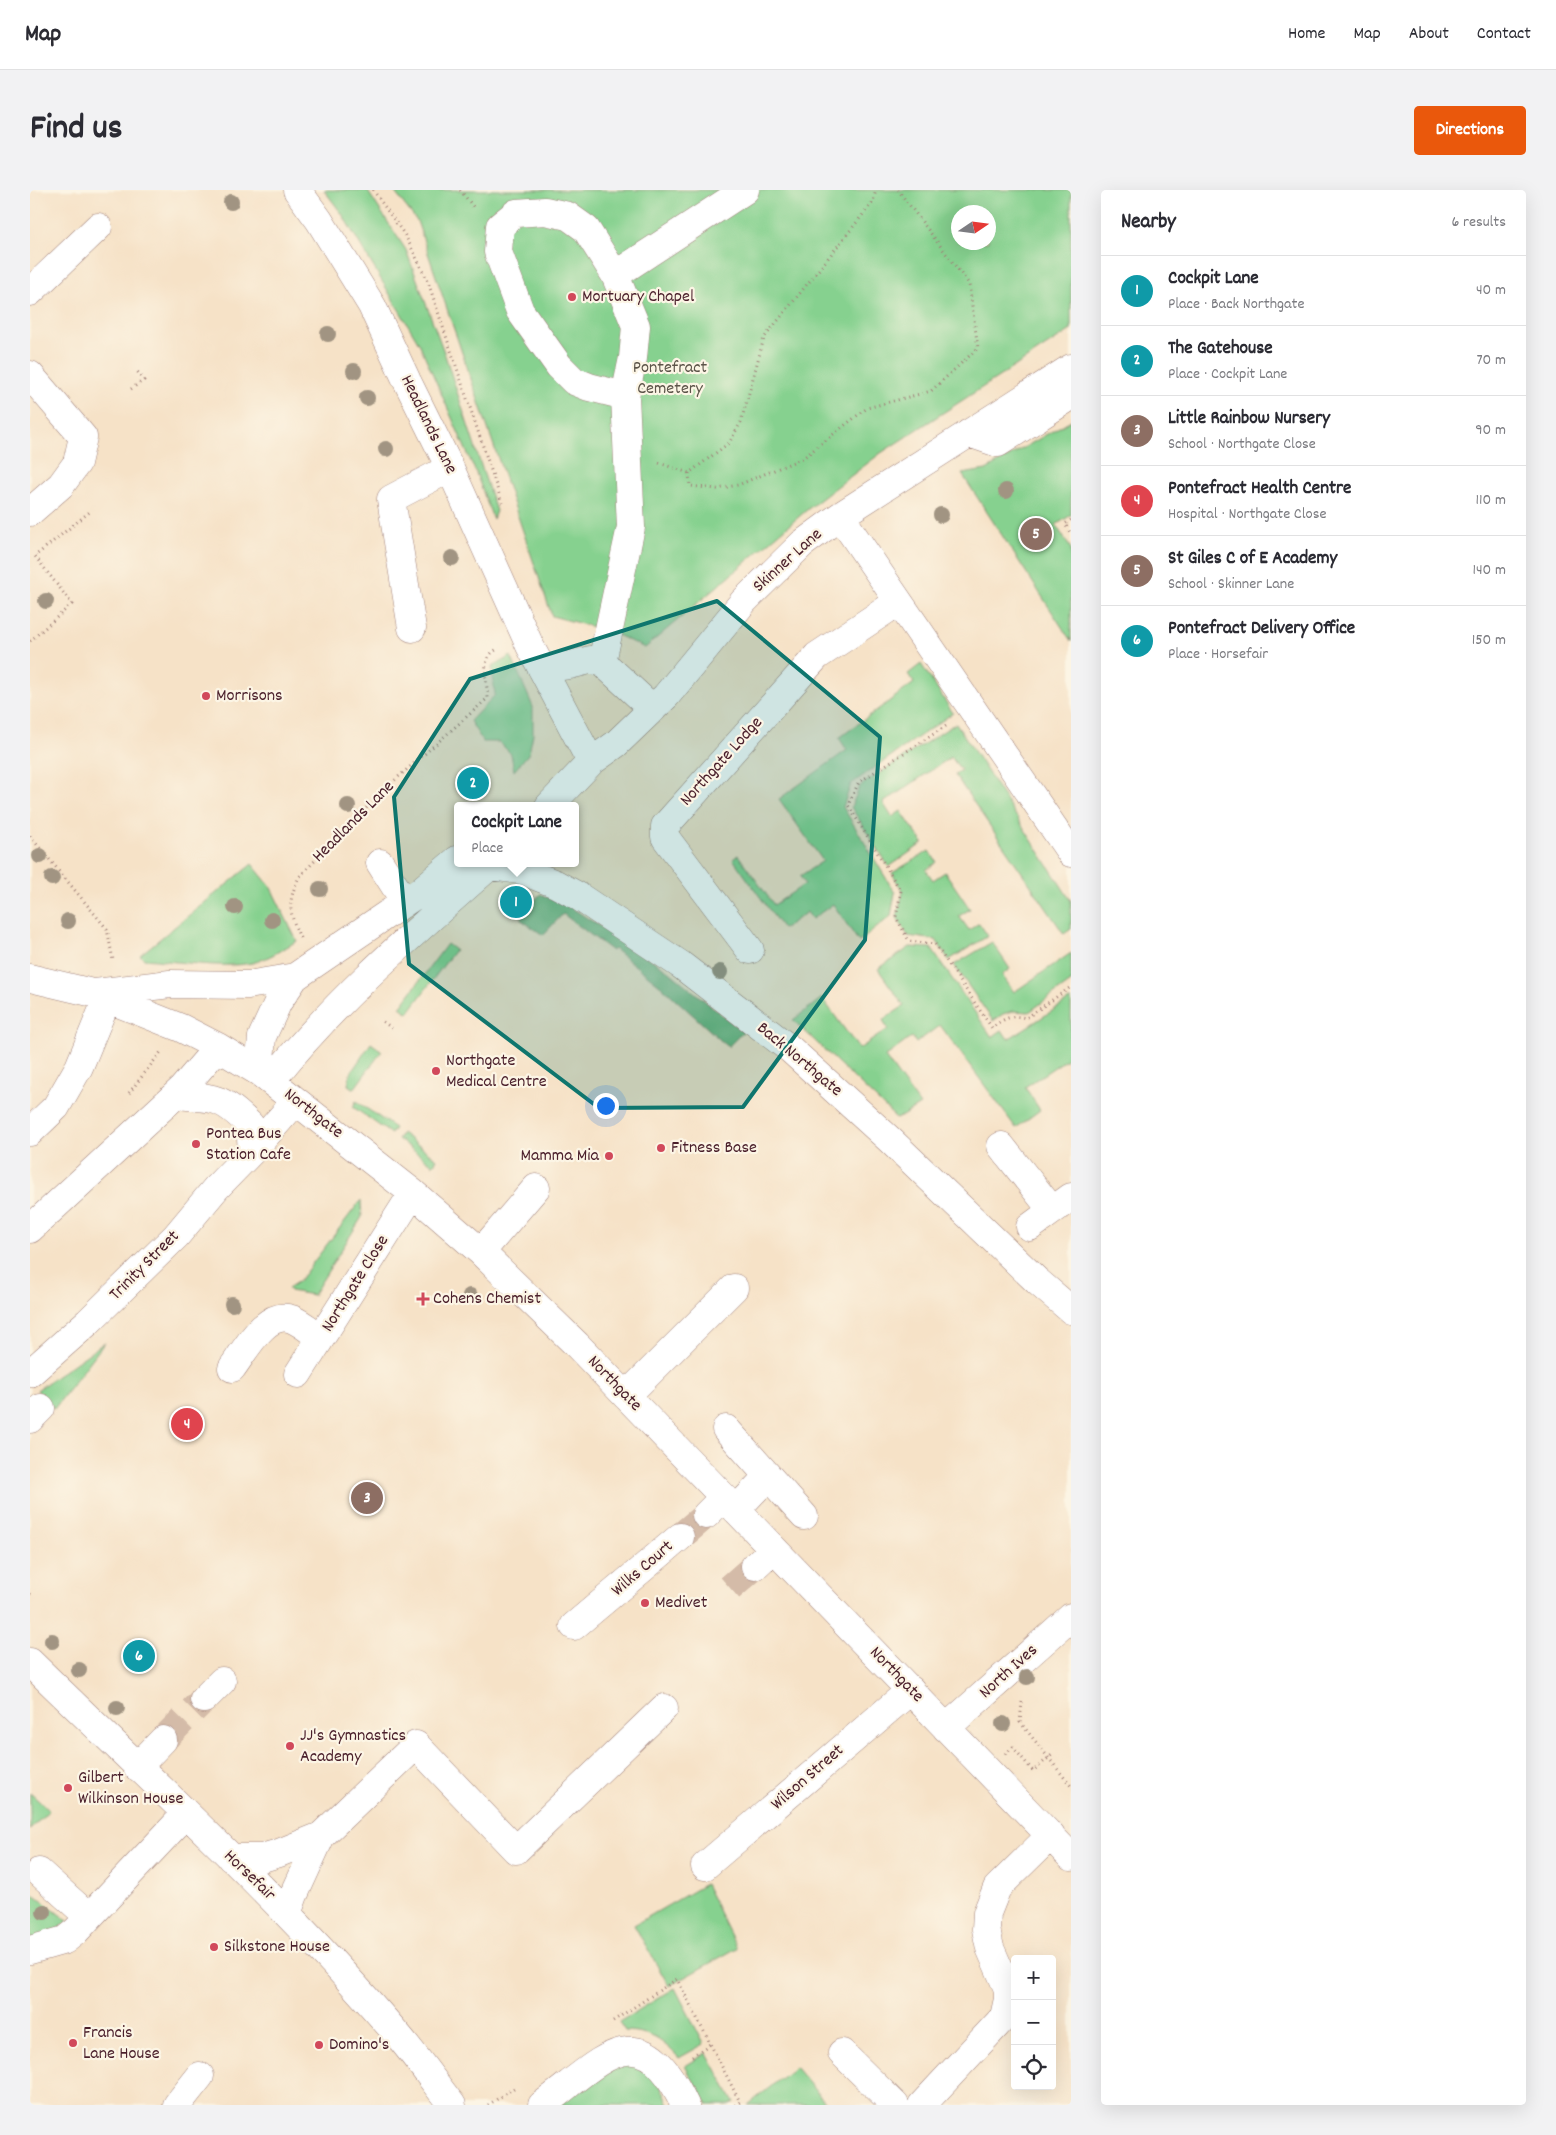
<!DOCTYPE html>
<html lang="en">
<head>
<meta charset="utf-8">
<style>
  :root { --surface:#fff; --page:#f2f2f3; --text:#2b2b33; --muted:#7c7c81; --line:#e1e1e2; --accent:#ea580c }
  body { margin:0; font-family:Dekko,sans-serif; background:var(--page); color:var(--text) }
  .controls { position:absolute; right:15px; bottom:15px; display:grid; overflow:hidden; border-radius:5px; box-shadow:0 5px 20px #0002 }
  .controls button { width:45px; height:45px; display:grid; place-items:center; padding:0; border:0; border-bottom:1px solid var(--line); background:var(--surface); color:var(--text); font:25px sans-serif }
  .compass { position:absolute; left:921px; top:15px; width:45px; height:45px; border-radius:50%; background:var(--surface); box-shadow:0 5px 20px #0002; rotate:77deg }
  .you { position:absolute; left:575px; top:915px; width:18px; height:18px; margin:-12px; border:4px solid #fff; border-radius:50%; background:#1a73e8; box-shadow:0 0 0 8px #1a73e833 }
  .badge { display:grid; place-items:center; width:32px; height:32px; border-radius:50%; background:var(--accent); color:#fff; font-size:16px; font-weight:700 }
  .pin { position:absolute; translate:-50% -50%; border:2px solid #fff; box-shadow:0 1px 5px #0006 }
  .popup { position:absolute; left:424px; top:612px; width:125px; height:65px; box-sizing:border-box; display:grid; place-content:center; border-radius:5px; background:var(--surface); filter:drop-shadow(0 1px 4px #0005); font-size:16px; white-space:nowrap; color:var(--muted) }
  .popup b { font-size:19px; color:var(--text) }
  .popup::after { content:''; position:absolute; left:50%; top:100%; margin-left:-10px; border:10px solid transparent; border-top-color:var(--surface) }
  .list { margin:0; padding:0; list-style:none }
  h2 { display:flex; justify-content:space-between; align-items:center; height:65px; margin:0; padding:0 20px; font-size:21px }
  h2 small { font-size:16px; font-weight:400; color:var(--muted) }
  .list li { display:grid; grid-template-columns:32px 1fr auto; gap:15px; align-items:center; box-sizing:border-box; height:70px; padding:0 20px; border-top:1px solid var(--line) }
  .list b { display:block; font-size:19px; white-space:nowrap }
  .list p { margin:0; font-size:16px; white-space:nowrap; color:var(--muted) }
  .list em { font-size:16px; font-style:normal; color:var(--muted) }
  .icon { flex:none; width:28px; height:28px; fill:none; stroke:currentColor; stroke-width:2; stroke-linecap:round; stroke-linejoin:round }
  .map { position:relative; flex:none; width:1041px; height:1915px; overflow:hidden; border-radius:5px }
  header { display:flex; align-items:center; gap:30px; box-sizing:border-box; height:70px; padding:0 25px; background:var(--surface); border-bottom:1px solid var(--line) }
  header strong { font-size:24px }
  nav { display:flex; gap:28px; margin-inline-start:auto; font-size:18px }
  .intro { display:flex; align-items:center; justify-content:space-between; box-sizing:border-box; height:120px; padding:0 30px }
  h1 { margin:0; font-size:35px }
  .button { padding:12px 22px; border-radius:5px; background:var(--accent); color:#fff; font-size:18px; font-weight:700 }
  main { display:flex; gap:30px; padding:0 30px }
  aside { flex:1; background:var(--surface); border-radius:5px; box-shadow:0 5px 20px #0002 }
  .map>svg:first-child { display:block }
  .green { fill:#86d18f; stroke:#68785d; fill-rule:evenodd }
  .forest { fill:#6cb37a; stroke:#5b6952 }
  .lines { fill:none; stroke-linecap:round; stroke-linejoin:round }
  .minor-tunnel { stroke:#d4bba8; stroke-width:28; stroke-dasharray:28 14; stroke-linecap:butt }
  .minor-casing { stroke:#a08079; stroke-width:29 }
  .path { stroke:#a08079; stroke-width:3; stroke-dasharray:1 4; stroke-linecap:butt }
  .minor { stroke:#fff; stroke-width:28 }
  .path-bridge { stroke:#a08079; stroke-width:3; stroke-dasharray:1 4; stroke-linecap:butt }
  .tree { fill:#a19482 }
  .marked { fill:#0f766e; fill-opacity:0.2; stroke:#0f766e; stroke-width:4; stroke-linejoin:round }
  .poi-dot { fill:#d1495b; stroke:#fcf5e5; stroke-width:2 }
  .labels { text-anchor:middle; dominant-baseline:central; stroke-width:4.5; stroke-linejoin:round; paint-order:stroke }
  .poi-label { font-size:18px; fill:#4a1f2b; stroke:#fcf5e5; text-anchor:start }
  .park-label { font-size:18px; fill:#5c5449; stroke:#fcf5e5 }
  .street-label { font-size:18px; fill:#4a1f2b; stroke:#fcf5e5 }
</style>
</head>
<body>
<header>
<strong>Map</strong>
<nav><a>Home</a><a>Map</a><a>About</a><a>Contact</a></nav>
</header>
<div class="intro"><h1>Find us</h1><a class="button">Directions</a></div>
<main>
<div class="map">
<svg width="1041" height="1915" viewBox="0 0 1041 1915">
  <rect width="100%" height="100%" fill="#fcf5e5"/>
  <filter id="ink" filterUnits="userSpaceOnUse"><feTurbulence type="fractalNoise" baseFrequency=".02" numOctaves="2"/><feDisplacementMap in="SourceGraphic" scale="10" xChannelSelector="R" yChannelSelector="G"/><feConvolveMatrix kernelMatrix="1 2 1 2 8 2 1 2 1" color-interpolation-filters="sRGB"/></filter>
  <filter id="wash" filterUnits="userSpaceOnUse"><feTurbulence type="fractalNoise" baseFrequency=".0096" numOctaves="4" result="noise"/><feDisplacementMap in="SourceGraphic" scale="20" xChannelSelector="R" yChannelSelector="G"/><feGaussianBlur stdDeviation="1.12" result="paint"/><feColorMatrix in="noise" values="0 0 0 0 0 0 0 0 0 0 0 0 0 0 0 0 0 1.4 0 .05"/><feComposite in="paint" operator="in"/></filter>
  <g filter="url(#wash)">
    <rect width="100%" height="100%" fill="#f6e2c7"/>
    <path class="green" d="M294,0H337L376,60L414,162L466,321L463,329L446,283L390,155L312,24Z
      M363,0H1041V140L851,263L778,319L615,458L578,441L522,426L387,31ZM928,22H958V52H928Z
      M1041,230V325L1026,335L1041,359V451L932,284L956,280Z
      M481,466L503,517V544L499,563L484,581L481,564L469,552H453L440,531L465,505L462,477Z
      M891,474L923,523L821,594L813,617L865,703L861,726L829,752L803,714L782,729L777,722L753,739L703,669L708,665L744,715L775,694L770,686L793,671L749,609L817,560L809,548L884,493L878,484Z
      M926,533L1041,711V739L1034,744L925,585L931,580L921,567L853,613L862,627L871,621L893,653L859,677L821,617L830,596Z
      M899,661L907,672L896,680L903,690L915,682L940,719L929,726L939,740L949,733L958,746L919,770L906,750L878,746L867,727L873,702L862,683Z
      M222,674L240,696L267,751C253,759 238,769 222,773C192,779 145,771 114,769L110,765Z
      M962,752L980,779L972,785L984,802L1041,763V792L999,822L983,821L973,824L963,831L924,775Z
      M417,754L425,760L378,823L370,817Z
      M880,757L901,758L962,847L972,840L978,849L1041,809V866L995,897L1010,920L986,938L910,835L886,853L882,847L855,867L890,915L867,929L763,830L792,808L829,859L858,839L853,830L874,816L848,779Z
      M341,853L352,861L324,899L318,895L320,884Z
      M326,911L365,938L361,944L323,917Z
      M372,943L407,969L403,975L368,949Z
      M331,1010L332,1027L283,1105L260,1101L258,1098L269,1091Z
      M75,1152L24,1219L7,1200Z
      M0,1603L19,1620L0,1640Z
      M675,1694L707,1758L639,1796L604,1735Z
      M3,1704L38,1731L22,1744L0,1752V1706Z
      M645,1798L674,1854L649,1868C632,1850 621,1842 595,1841L589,1832Z
      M677,1863L704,1912L700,1915H678L655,1876Z
      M604,1873C620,1882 634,1896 639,1915H529L589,1874Z
      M765,1877L795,1912L792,1915H718Z"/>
    <path class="forest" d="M510,704L534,713L636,779L713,842L698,857L631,796L584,759L582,761L533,724L513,745L490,729Z"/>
  </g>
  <g filter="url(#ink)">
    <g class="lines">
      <path class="minor-tunnel" d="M650,1347L676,1325
        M700,1398L725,1376
        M133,1550L174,1509"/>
      <g class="minor-casing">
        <path id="minor" d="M267,0L289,30L342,116L377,191L420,278L500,456L561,572
          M585,85L556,39L538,26L515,21L486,23L470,36L468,62L490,121L529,176L544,191L559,197L595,206
          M0,102L68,37
          M0,185L53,247L47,273L31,295L0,322
          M939,243L968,253L1041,206
          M810,326L1041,663
          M382,438L361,309L420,278
          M572,472L601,337L595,206L603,168L606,136L585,85L715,0
          M512,479L540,475L560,470L572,472L623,519
          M519,616L561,572L586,554L636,506L714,411L772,354L810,326L1041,178
          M350,673L375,712
          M460,676L490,680L526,694L548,706L651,775L760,859L860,950L1007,1091L1041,1120
          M720,760L635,647V636L787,466L868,412
          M0,788L63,803L151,838L188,857L229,882L383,1003L451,1062L547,1155L1041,1667
          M65,803L140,794L218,795L265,787
          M229,882L232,847L248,812L265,787L387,704L427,670
          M241,891C306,809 385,742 463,673
          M146,905C185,908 191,906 220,935L222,961
          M0,942L26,917L49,877L77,809
          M971,956L1022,1020
          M1000,1037L1041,1007
          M0,1039L152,899L188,857
          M451,1062L506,998
          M202,1178C215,1161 236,1119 262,1129C272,1133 282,1142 291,1148
          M0,1183L58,1132L146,1046L186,998L222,961L266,911
          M268,1184L383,1003
          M596,1206L704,1098
          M0,1229L11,1218
          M696,1239L774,1326
          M706,1320L738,1286
          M676,1325L693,1308
          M725,1376L743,1359
          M544,1436L650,1347
          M0,1472C124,1593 253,1711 366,1843C386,1866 403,1891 422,1915
          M174,1509L192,1491
          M916,1538L1041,1427
          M107,1577L133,1550
          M201,1668H232L249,1663L291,1646
          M675,1676L881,1500
          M9,1682L58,1726
          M257,1724L264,1705L291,1646L386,1555L486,1660L634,1518
          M0,1760L35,1750L45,1742L156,1624
          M812,1863L865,1915
          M147,1915L170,1886
          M512,1915C572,1871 610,1819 655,1915
          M892,1915L974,1827L978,1809V1799L960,1758L956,1739L957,1723L967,1698L1021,1645"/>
      </g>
      <path class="path" d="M343,0L376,47L397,89L472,313
        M430,0L445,19
        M101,199L114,190L106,180
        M629,273L659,283L699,253L711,232L734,148L843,12L846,0
        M659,283L660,296L687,299L708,295L773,268L837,218L901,201L948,158L939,94L868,0
        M1041,330L1035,334L1041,344
        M0,451L42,414L5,366L62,320
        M916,536L829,592L818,615L871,701L866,727L879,751L905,754L962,838C973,829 981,824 996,828L1041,797
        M0,646L77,739L83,770
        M270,748C259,722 257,713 269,687L357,597L458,508C457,491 449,467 468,459
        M353,832L362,838
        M99,903L131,862
        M0,1404L1,1405
        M992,1512L990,1532L1041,1596
        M583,1831L647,1789L710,1912L705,1915
        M662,1866L680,1854
        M458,1915L487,1896"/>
      <use href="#minor" class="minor"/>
      <path class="path-bridge" d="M975,1564L983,1557L1003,1581L1023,1564"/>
    </g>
    <g class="tree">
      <circle cx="201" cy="12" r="8"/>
      <circle cx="298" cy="144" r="8"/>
      <circle cx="324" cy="181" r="8"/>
      <circle cx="337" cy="208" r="8"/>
      <circle cx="356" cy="259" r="8"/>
      <circle cx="976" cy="301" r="8"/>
      <circle cx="911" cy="325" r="8"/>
      <circle cx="422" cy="368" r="8"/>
      <circle cx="16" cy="411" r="8"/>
      <circle cx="318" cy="616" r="8"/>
      <circle cx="10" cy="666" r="8"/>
      <circle cx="22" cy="688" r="8"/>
      <circle cx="290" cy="699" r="8"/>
      <circle cx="205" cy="717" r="8"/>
      <circle cx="242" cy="730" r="8"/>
      <circle cx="38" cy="731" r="8"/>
      <circle cx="690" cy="782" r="8"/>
      <circle cx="440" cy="1106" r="8"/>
      <circle cx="202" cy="1114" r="8"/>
      <circle cx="22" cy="1451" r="8"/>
      <circle cx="49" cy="1480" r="8"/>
      <circle cx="997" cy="1487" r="8"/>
      <circle cx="87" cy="1518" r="8"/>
      <circle cx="973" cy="1534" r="8"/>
      <circle cx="14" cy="1722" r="8"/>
    </g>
  </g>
  <path class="marked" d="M687,411L850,547L835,750L713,917L569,918L379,774L364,607L440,489Z"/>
  <g class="poi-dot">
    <circle cx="542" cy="107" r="5"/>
    <circle cx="176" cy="506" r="5"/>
    <circle cx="406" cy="881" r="5"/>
    <circle cx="166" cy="954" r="5"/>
    <circle cx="631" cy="958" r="5"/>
    <circle cx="579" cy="966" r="5"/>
    <path d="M390.5 1101.5h5v5h5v5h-5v5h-5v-5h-5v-5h5z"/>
    <circle cx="615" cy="1413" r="5"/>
    <circle cx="260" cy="1556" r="5"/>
    <circle cx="38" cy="1598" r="5"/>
    <circle cx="184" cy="1757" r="5"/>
    <circle cx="43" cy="1853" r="5"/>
    <circle cx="289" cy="1855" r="5"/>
  </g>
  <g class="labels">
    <g class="poi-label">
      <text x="552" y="107">Mortuary Chapel</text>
      <text x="186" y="506">Morrisons</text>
      <text x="416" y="871">Northgate<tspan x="416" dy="21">Medical Centre</tspan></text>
      <text x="176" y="944">Pontea Bus<tspan x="176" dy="21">Station Cafe</tspan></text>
      <text x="641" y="958">Fitness Base</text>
      <text x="569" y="966" text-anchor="end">Mamma Mia</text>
      <text x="403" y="1109">Cohens Chemist</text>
      <text x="625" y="1413">Medivet</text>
      <text x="270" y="1546">JJ's Gymnastics<tspan x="270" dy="21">Academy</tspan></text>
      <text x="48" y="1588">Gilbert<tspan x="48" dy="21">Wilkinson House</tspan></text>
      <text x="194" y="1757">Silkstone House</text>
      <text x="53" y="1843">Francis<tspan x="53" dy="21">Lane House</tspan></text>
      <text x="299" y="1855">Domino's</text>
    </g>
    <g class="park-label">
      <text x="640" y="178">Pontefract<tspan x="640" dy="21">Cemetery</tspan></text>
    </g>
    <g class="street-label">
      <text transform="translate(398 235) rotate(64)">Headlands Lane</text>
      <text transform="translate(758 371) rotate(-42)">Skinner Lane</text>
      <text transform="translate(692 572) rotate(-48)">Northgate Lodge</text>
      <text transform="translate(324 632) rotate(-45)">Headlands Lane</text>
      <text transform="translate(769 870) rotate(40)">Back Northgate</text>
      <text transform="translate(283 924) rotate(38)">Northgate</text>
      <text transform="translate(115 1076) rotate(-45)">Trinity Street</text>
      <text transform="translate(326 1094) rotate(-58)">Northgate Close</text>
      <text transform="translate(584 1194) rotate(46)">Northgate</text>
      <text transform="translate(613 1379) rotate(-41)">Wilks Court</text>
      <text transform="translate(979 1482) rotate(-42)">North Ives</text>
      <text transform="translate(866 1485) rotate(46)">Northgate</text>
      <text transform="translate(778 1588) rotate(-41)">Wilson Street</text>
      <text transform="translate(219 1686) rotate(44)">Horsefair</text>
    </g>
  </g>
</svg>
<div class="controls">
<button>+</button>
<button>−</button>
<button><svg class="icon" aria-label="locate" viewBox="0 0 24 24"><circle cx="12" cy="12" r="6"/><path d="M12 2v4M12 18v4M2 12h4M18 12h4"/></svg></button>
</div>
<svg class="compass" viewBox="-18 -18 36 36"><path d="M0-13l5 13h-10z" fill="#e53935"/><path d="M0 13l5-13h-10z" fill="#7c7c81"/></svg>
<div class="you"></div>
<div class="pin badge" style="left:486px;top:712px;background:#0f9aa8">1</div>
<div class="popup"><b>Cockpit Lane</b>Place</div>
<div class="pin badge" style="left:443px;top:593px;background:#0f9aa8">2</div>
<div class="pin badge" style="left:337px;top:1308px;background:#8d6e63">3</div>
<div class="pin badge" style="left:157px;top:1234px;background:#e0444e">4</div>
<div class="pin badge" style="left:1006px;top:344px;background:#8d6e63">5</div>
<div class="pin badge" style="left:109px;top:1466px;background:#0f9aa8">6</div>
</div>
<aside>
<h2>Nearby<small>6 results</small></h2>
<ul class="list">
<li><span class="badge" style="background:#0f9aa8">1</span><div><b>Cockpit Lane</b><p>Place · Back Northgate</p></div><em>40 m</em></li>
<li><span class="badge" style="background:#0f9aa8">2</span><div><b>The Gatehouse</b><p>Place · Cockpit Lane</p></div><em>70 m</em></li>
<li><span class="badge" style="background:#8d6e63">3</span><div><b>Little Rainbow Nursery</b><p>School · Northgate Close</p></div><em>90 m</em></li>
<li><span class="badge" style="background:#e0444e">4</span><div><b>Pontefract Health Centre</b><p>Hospital · Northgate Close</p></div><em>110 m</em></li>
<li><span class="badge" style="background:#8d6e63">5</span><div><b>St Giles C of E Academy</b><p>School · Skinner Lane</p></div><em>140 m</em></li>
<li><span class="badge" style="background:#0f9aa8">6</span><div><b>Pontefract Delivery Office</b><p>Place · Horsefair</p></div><em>150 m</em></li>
</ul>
</aside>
</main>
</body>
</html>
